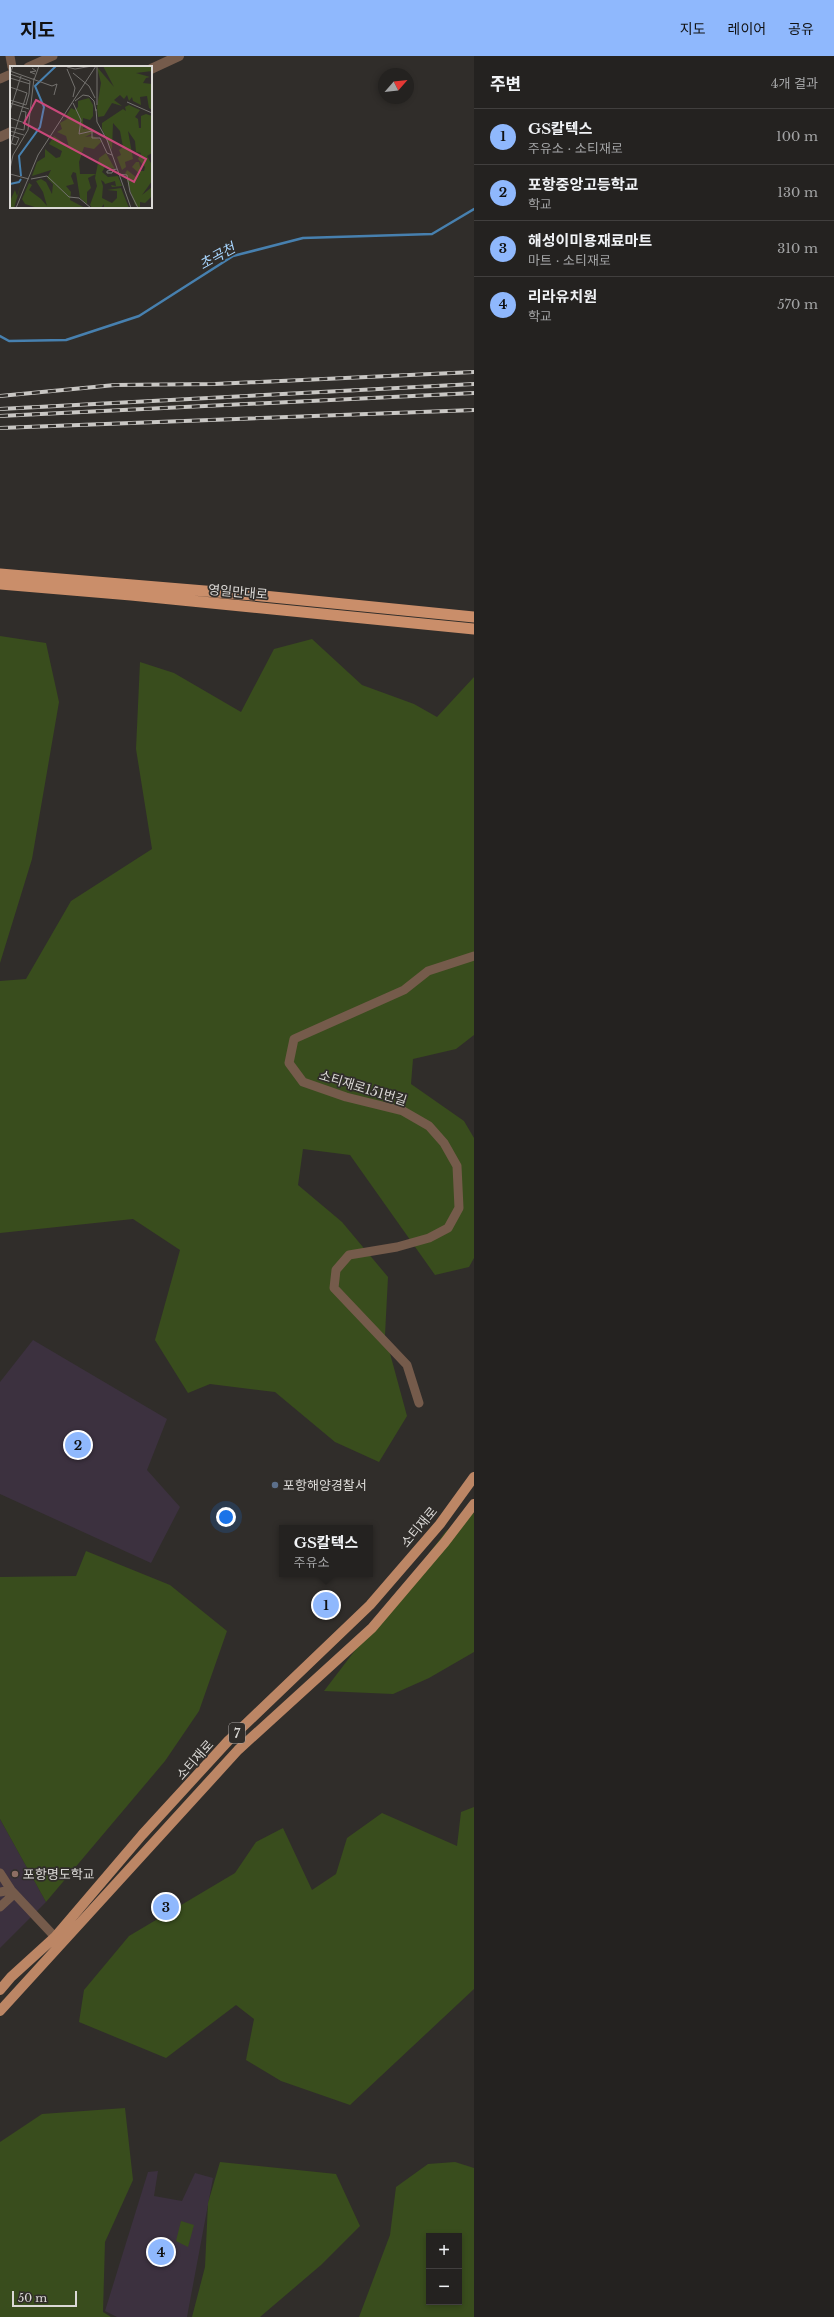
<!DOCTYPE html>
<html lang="ko">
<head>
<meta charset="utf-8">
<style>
  :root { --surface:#242220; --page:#2c2a29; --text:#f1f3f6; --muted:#a3a4a5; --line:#413f3e; --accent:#8fb8fd }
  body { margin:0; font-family:"Libre Baskerville","Noto Sans KR",serif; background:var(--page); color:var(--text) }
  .controls { position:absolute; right:12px; bottom:12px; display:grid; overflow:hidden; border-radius:0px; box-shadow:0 2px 6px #0003 }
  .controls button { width:36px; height:36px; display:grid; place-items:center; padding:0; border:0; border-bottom:1px solid var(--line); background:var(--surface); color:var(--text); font:20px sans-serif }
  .compass { position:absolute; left:378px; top:12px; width:36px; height:36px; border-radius:50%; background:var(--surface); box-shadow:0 2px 6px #0003; rotate:62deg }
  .scale { position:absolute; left:12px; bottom:10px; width:65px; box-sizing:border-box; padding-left:4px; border:2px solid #dbd9d6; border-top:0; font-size:11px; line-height:14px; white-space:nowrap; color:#dbd9d6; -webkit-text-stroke:3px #302d2a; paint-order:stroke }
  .you { position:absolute; left:226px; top:1461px; width:14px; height:14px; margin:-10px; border:3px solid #fff; border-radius:50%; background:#1a73e8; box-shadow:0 0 0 6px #1a73e833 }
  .badge { display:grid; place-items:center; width:26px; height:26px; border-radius:50%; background:var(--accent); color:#111; font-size:13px; font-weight:700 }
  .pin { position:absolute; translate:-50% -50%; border:2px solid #fff; box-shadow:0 1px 4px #0006 }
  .popup { position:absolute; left:279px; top:1469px; width:94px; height:52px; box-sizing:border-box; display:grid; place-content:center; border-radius:0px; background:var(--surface); filter:drop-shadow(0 1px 3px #0005); font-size:13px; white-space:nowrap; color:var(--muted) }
  .popup b { font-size:15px; color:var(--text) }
  .popup::after { content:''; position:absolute; left:50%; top:100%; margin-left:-8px; border:8px solid transparent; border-top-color:var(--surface) }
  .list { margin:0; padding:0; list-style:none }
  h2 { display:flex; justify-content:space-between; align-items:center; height:52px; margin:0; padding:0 16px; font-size:17px }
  h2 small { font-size:13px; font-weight:400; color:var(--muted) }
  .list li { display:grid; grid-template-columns:26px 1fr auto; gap:12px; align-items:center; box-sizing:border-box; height:56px; padding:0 16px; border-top:1px solid var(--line) }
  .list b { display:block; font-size:15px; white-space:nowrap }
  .list p { margin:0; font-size:13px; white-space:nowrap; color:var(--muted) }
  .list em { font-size:13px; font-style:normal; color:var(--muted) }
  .map { position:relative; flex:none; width:474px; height:2261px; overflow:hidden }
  header { display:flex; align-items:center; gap:24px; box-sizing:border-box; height:56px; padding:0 20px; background:var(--accent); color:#111 }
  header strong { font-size:19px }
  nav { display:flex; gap:22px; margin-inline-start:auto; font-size:14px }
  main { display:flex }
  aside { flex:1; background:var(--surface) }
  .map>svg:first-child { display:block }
  .education { fill:#3c313f }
  .green { fill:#394d1d; fill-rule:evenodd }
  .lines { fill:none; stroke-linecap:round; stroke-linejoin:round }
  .stream { stroke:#4780af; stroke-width:2.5 }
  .minor { stroke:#755b4b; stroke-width:9 }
  .tertiary { stroke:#755b4b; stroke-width:10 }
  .primary { stroke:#bc8665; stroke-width:10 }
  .trunk { stroke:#ca8e6a; stroke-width:11 }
  .rail-casing { stroke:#c9c7c4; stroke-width:4 }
  .rail { stroke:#302d2a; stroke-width:2.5; stroke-dasharray:8; stroke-linecap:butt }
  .service-dot { fill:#5c6f8a; stroke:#302d2a; stroke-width:1.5 }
  .education-dot { fill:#8d6e63; stroke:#302d2a; stroke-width:1.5 }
  .labels { text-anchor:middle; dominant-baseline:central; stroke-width:3.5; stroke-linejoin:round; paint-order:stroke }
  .shield { fill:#302d2a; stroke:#a8a5a2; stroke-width:1 }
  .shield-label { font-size:12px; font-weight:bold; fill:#dbd9d6 }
  .street-label { font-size:13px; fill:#dbd9d6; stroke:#302d2a }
  .poi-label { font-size:13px; fill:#dbd9d6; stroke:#302d2a; text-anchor:start }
  .water-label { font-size:14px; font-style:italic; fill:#a8d6ff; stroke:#302d2a }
  .inset-river { fill:none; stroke:#4780af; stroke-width:2 }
  .inset-road { fill:none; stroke:#74726f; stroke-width:1 }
  .view { fill:#c8487a; fill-opacity:0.15; stroke:#c8487a; stroke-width:2 }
  .inset-edge { fill:none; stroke:#dbd9d6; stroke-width:2 }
</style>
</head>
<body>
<header>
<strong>지도</strong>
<nav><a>지도</a><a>레이어</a><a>공유</a></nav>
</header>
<main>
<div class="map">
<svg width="474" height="2261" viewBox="0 0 474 2261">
  <rect width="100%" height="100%" fill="#302d2a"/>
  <path class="education" d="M33,1284L167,1363L147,1414L180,1451L151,1507L0,1438V1326Z
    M0,1763L46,1846L0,1892Z
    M158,2115L154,2140L182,2145L195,2117L213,2122L187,2261H117L105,2255L148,2116Z"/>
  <path class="green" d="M0,580L46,587L59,646L32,803L0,907Z
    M312,583L362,629L414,648L437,661L474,621V979L456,993L413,1003L411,1028L464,1065L474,1082V1202L469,1211L435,1219L350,1099L303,1093L298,1129L342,1166L388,1221L385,1279L407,1360L379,1406L335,1386L275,1336L210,1328L188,1337L155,1284L180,1194L133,1163L0,1177V925L26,923L71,845L152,793L136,693L140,606L174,617L241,656L274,593Z
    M474,1457V1596L429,1622L393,1638L324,1635L446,1475Z
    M86,1495L170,1529L227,1575L199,1655L165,1705L46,1846L0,1763V1521L76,1520Z
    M474,1751V1933L350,2049L281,2025L246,2004L254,1963L236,1949L166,2002L79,1966L84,1934L129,1880L235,1817L256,1786L283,1772L312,1834L336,1818L347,1782L382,1757L457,1790L461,1756Z
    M125,2052L133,2124L105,2186L103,2256L111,2261H0V2086L42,2058Z
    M220,2106L336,2118L360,2170L321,2209L260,2261H192L205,2211L208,2147Z
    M455,2106L474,2112V2261H359L390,2179L396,2131L428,2108ZM429,2180H459V2246H429Z
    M181,2165L194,2169L188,2191L176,2185Z"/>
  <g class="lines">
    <path class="stream" d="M0,280L9,285L66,284L139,260L233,200L303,182L432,178L474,153"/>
    <path class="minor" d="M10,0L12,11
      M28,11L53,0
      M0,23L11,18
      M419,1347L407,1309L334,1232L336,1214L349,1199L397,1191L429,1182L448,1172L459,1152L457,1110L444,1087L429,1070L403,1055L346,1041L303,1026L289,1007L294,983L404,934L428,915L474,900
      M0,1817L11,1834L55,1881
      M0,1836L11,1834
      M0,1851L14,1838"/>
    <path class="tertiary" d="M151,13L179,0
      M0,81L11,76"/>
    <path class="primary" d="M0,1934L11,1921L55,1881L142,1779L229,1684L370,1549L440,1468L474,1421
      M0,1955L238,1694L372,1572L445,1486L474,1448"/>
    <path class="trunk" d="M0,518L253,539L474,561
      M0,528L131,539L474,573"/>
    <g class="rail-casing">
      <path id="rail" d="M0,340L115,329L215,328L474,316
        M0,353L474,328
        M0,360L474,337
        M0,372L474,354"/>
    </g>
    <use href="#rail" class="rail"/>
  </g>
  <circle class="service-dot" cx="275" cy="1429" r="4"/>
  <circle class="education-dot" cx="15" cy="1818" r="4"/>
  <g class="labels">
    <rect class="shield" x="229" y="1667" width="16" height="20" rx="3"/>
    <g class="shield-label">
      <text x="237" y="1677">7</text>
    </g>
    <g class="street-label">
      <text transform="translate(238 536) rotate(5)">영일만대로</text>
      <text transform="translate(363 1032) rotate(17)">소티재로151번길</text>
      <text transform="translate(419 1471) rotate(-50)">소티재로</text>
      <text transform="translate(195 1704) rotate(-48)">소티재로</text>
    </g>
    <g class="poi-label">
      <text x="283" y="1429">포항해양경찰서</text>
      <text x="23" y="1818">포항명도학교</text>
    </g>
    <g class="water-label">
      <text transform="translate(217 200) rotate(-29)">초곡천</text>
    </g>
  </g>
  <g transform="translate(10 10)">
    <rect width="142" height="142" fill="#302d2a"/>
    <path d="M93,0H142V5L126,7L140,11L136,12L133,17L142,18V44L139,42L137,30L130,31L131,39L123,35L122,31L119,35L117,29L114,33L110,29L104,34L112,40L102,37L94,50L88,51L87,41L91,17L87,1L104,21ZM79,32L83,39V50L80,54L73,52V63L81,62L85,66L75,71L83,70L92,75L84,83L74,81L69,96L70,108H86L78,112L81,122L77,126V138L70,132L66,107L63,106L61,110L64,118L56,120L61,126L60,134L75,142H28L15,138L12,133L19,117L22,119L19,124L31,133L37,140L33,126L26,115L31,113L36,116L42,128L43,118L37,112L41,104L22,110L27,96L35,91V83L46,92L50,91L52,85L39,78L44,70L59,81L56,70L47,66L52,63L50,57L57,53L56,50L61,42L65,44L68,41V35ZM119,39L130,44L125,51L128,53L129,62H131V50L136,48L142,50V87L137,90L142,99V115L132,129L142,121V130L135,137L130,136V142L125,139L115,108L117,104L126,111L130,108L122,101L126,96H129L131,105H134L135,101L128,93L131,87L126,86L125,75L118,65L123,93L115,96L116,101L112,104L107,91L111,89L109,84L113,81L110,65L103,57L102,84L92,63V57L113,43L116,45L115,41ZM96,87L105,103L95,101L92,106L98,111L108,110L112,120L102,121L101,119L106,120L105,115L95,118L94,116L91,114L93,120L92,132L102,137L107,132V125L97,124L111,122L119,142H94V138L91,142H82L80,139L87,120L85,112L89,92ZM12,115L4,142H0V135L5,124L7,130Z" fill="#394d1d"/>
    <path class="inset-river" d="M11,110L9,90L30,61L34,41L25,20L46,0M0,118L9,116L11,113"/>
    <path class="inset-road" d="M57,1L65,3L82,0M87,1V39M22,2L26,5L20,6L25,8M57,3L65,22L63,31M0,5L42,20L47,18L44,29M63,7L79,20L85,32M0,12L20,18M24,14L29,0M0,21L17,27M0,34L16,39L19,28L20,15L0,8L3,0M65,35L73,29L79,30L84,35L86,45M117,36L142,47M0,37L19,43M63,37L71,54L69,68L82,65V72H90L97,87L102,89M86,43L87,56L97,74L121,142M0,45L11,10M0,52L15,57M0,61L14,64L16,46L11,45M0,65L14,69M0,69L9,72L6,79L1,77M0,81L17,27M0,103L3,89L18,64L24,12M103,104L102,107H97V105L107,103M0,108L19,113M108,108L117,109L120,126L128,142M21,113L37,110L59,131L69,132L81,142M6,142L28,89L86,0"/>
    <path class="view" d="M26,34L136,93L124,116L14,57Z"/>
    <rect width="142" height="142" class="inset-edge"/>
  </g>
</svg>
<div class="controls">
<button>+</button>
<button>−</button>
</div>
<svg class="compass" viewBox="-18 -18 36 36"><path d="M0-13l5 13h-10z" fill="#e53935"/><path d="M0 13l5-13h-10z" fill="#a3a4a5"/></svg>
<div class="scale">50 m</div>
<div class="you"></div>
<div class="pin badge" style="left:326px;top:1549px">1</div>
<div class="popup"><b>GS칼텍스</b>주유소</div>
<div class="pin badge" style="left:78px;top:1389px">2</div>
<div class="pin badge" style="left:166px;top:1851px">3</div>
<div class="pin badge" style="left:161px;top:2196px">4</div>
</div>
<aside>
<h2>주변<small>4개 결과</small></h2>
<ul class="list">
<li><span class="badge">1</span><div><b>GS칼텍스</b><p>주유소 · 소티재로</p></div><em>100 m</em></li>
<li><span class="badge">2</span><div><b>포항중앙고등학교</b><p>학교</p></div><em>130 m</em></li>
<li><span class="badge">3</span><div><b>해성이미용재료마트</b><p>마트 · 소티재로</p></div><em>310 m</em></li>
<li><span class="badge">4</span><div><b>리라유치원</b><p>학교</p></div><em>570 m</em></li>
</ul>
</aside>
</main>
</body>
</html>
